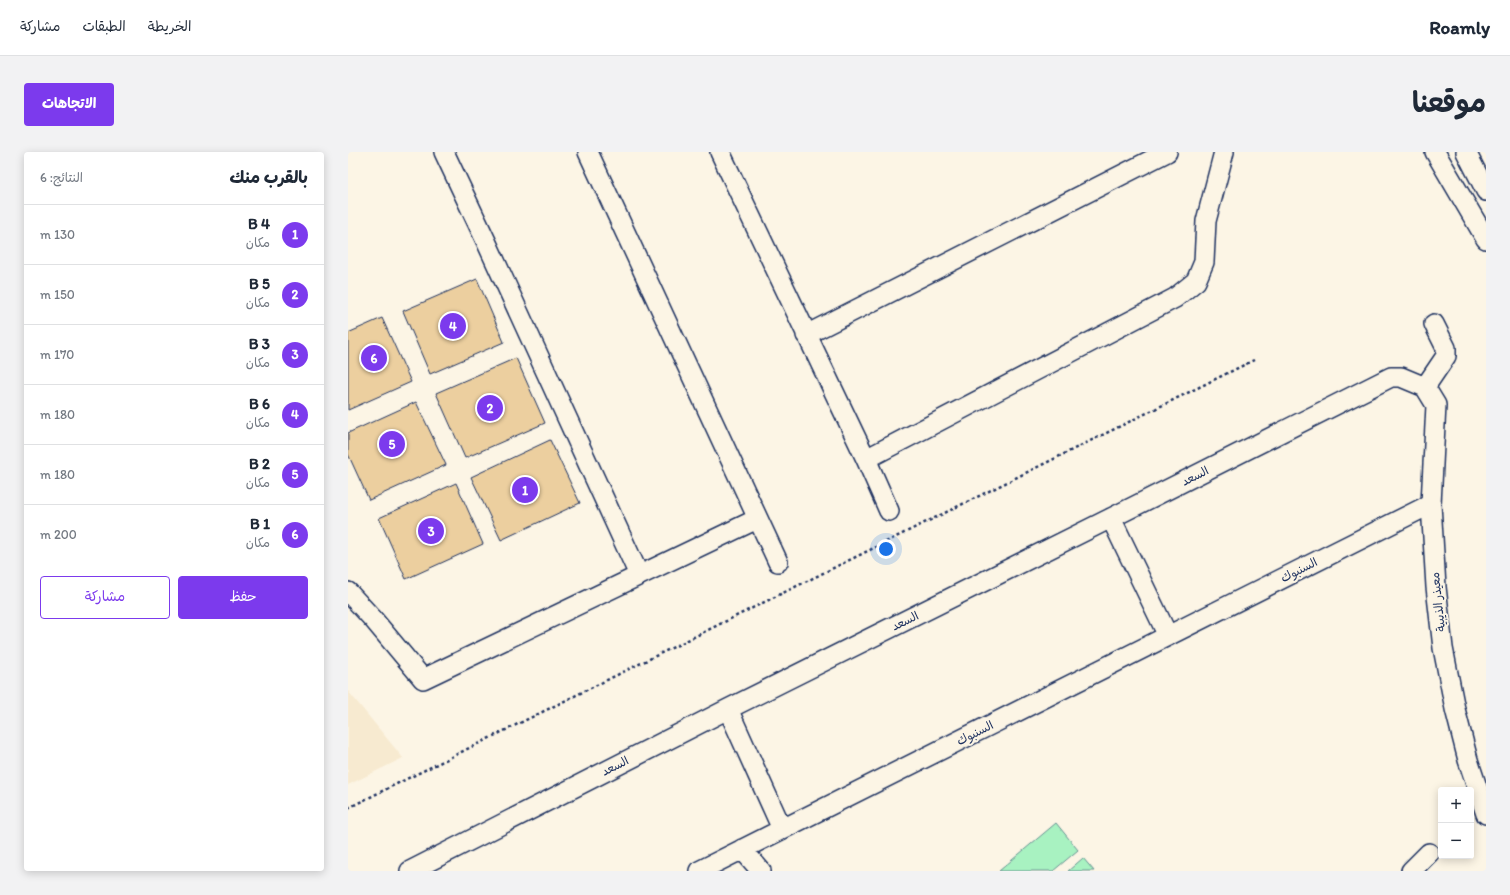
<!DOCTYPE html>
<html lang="ar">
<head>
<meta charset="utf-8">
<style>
  :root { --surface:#fff; --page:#f2f2f3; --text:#1f2937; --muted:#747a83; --line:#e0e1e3; --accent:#7c3aed }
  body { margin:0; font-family:Itim,"Playpen Sans Arabic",sans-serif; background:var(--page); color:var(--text); direction:rtl }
  .controls { position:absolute; right:12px; bottom:12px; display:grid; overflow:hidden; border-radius:4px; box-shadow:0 2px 10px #0003 }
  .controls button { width:36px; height:36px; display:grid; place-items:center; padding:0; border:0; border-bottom:1px solid var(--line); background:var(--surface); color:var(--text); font:20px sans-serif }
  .you { position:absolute; left:538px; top:397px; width:14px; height:14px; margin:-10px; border:3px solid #fff; border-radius:50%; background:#1a73e8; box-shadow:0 0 0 6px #1a73e833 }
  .badge { display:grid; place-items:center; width:26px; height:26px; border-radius:50%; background:var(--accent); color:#fff; font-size:13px; font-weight:700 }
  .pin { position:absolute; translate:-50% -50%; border:2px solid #fff; box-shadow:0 1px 4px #0006 }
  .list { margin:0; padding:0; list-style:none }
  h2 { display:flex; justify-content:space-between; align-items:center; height:52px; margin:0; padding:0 16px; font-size:17px }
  h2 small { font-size:13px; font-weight:400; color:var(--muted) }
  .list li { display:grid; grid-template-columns:26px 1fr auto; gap:12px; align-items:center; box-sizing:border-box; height:60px; padding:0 16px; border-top:1px solid var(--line) }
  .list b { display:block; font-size:15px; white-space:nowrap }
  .list p { margin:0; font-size:13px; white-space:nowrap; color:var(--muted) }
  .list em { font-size:13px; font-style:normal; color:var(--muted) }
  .actions { display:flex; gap:8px; padding:12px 16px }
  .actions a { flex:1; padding:9px 0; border:1px solid var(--accent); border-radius:4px; text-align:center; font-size:14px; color:var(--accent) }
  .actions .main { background:var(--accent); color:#fff }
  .map { position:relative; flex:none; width:1138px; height:719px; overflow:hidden; direction:ltr; border-radius:4px }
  header { display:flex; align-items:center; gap:24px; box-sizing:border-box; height:56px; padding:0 20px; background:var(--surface); border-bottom:1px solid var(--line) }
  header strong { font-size:19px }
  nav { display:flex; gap:22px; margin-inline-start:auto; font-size:14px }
  .intro { display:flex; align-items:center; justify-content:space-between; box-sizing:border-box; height:96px; padding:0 24px }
  h1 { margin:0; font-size:28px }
  .button { padding:10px 18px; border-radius:4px; background:var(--accent); color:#fff; font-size:14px; font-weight:700 }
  main { display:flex; gap:24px; padding:0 24px }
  aside { flex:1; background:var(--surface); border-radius:4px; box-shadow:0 2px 10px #0003 }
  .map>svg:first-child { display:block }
  .built { fill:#f7ead0 }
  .park { fill:#a8f2c1; stroke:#629090 }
  .building { fill:#eccf9f; stroke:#1b2f5e }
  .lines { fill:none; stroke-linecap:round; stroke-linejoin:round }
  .minor-casing { stroke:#1b2f5e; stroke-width:22 }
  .path { stroke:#1b2f5e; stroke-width:2.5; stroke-dasharray:3 3; stroke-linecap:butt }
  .minor { stroke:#fcf5e5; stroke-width:19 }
  .labels { text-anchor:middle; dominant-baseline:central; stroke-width:4; stroke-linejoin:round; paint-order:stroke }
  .street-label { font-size:12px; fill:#1b2f5e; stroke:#fcf5e5 }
</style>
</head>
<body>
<header>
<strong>Roamly</strong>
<nav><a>الخريطة</a><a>الطبقات</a><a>مشاركة</a></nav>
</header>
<div class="intro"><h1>موقعنا</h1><a class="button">الاتجاهات</a></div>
<main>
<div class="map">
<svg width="1138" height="719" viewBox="0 0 1138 719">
  <rect width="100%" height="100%" fill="#fcf5e5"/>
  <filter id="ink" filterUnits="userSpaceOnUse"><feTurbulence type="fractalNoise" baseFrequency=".025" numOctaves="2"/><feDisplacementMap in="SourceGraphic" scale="8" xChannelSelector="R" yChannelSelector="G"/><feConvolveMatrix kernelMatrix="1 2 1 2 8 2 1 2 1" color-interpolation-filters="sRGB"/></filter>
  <g filter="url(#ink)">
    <path class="built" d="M0,539L55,606L0,633Z"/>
    <path class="park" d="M708,671L730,698L705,719H651Z
      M735,706L746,719H720Z"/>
    <path class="building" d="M129,127L156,190L82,222L55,159Z
      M34,166L63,230L0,258V181Z
      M168,206L197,271L117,306L88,241Z
      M68,250L98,313L21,348L0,302V281Z
      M202,288L232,351L153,388L123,325Z
      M108,331L135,392L58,427L31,366Z"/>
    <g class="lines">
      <g class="minor-casing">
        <path id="minor" d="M96,0L138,89L291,423
          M240,0L430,410
          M372,0L518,307L541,359
          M1087,0L1138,87
          M1118,0L1138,39
          M458,183L819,0
          M1077,235L1098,204V196L1086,172
          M518,307L827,146L848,129L856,110L858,69L876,0
          M763,366L820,484
          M0,440L25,467L75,527L409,367
          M380,557L434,677
          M394,697L413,719
          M62,719L380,557L763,366L1043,225H1053L1077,235L1088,253L1083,352L1088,435L1095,496L1107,557L1120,608L1138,662
          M351,719L1083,352
          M1063,719L1081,701"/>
      </g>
      <path class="path" d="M0,656L906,208"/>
      <use href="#minor" class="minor"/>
    </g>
  </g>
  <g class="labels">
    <g class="street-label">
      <text transform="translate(847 324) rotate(-27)">السعد</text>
      <text transform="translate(951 418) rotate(-27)">السنبوك</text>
      <text transform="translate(1090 450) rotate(-96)">معيذر الذيبية</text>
      <text transform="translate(557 469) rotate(-26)">السعد</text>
      <text transform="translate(627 581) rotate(-27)">السنبوك</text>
      <text transform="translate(267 614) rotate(-27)">السعد</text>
    </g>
  </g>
</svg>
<div class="controls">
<button>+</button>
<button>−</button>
</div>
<div class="you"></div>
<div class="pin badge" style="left:177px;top:338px">1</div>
<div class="pin badge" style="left:142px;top:256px">2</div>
<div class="pin badge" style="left:83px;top:379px">3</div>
<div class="pin badge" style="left:105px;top:174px">4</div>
<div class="pin badge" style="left:44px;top:292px">5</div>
<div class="pin badge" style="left:26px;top:206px">6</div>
</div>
<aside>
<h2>بالقرب منك<small>النتائج: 6</small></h2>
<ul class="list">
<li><span class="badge">1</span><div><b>B 4</b><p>مكان</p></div><em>130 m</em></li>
<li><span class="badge">2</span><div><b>B 5</b><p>مكان</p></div><em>150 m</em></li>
<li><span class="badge">3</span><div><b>B 3</b><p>مكان</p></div><em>170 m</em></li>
<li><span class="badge">4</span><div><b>B 6</b><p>مكان</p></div><em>180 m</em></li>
<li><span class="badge">5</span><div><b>B 2</b><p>مكان</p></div><em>180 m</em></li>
<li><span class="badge">6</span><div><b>B 1</b><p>مكان</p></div><em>200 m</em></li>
</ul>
<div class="actions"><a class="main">حفظ</a><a>مشاركة</a></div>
</aside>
</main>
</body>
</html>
